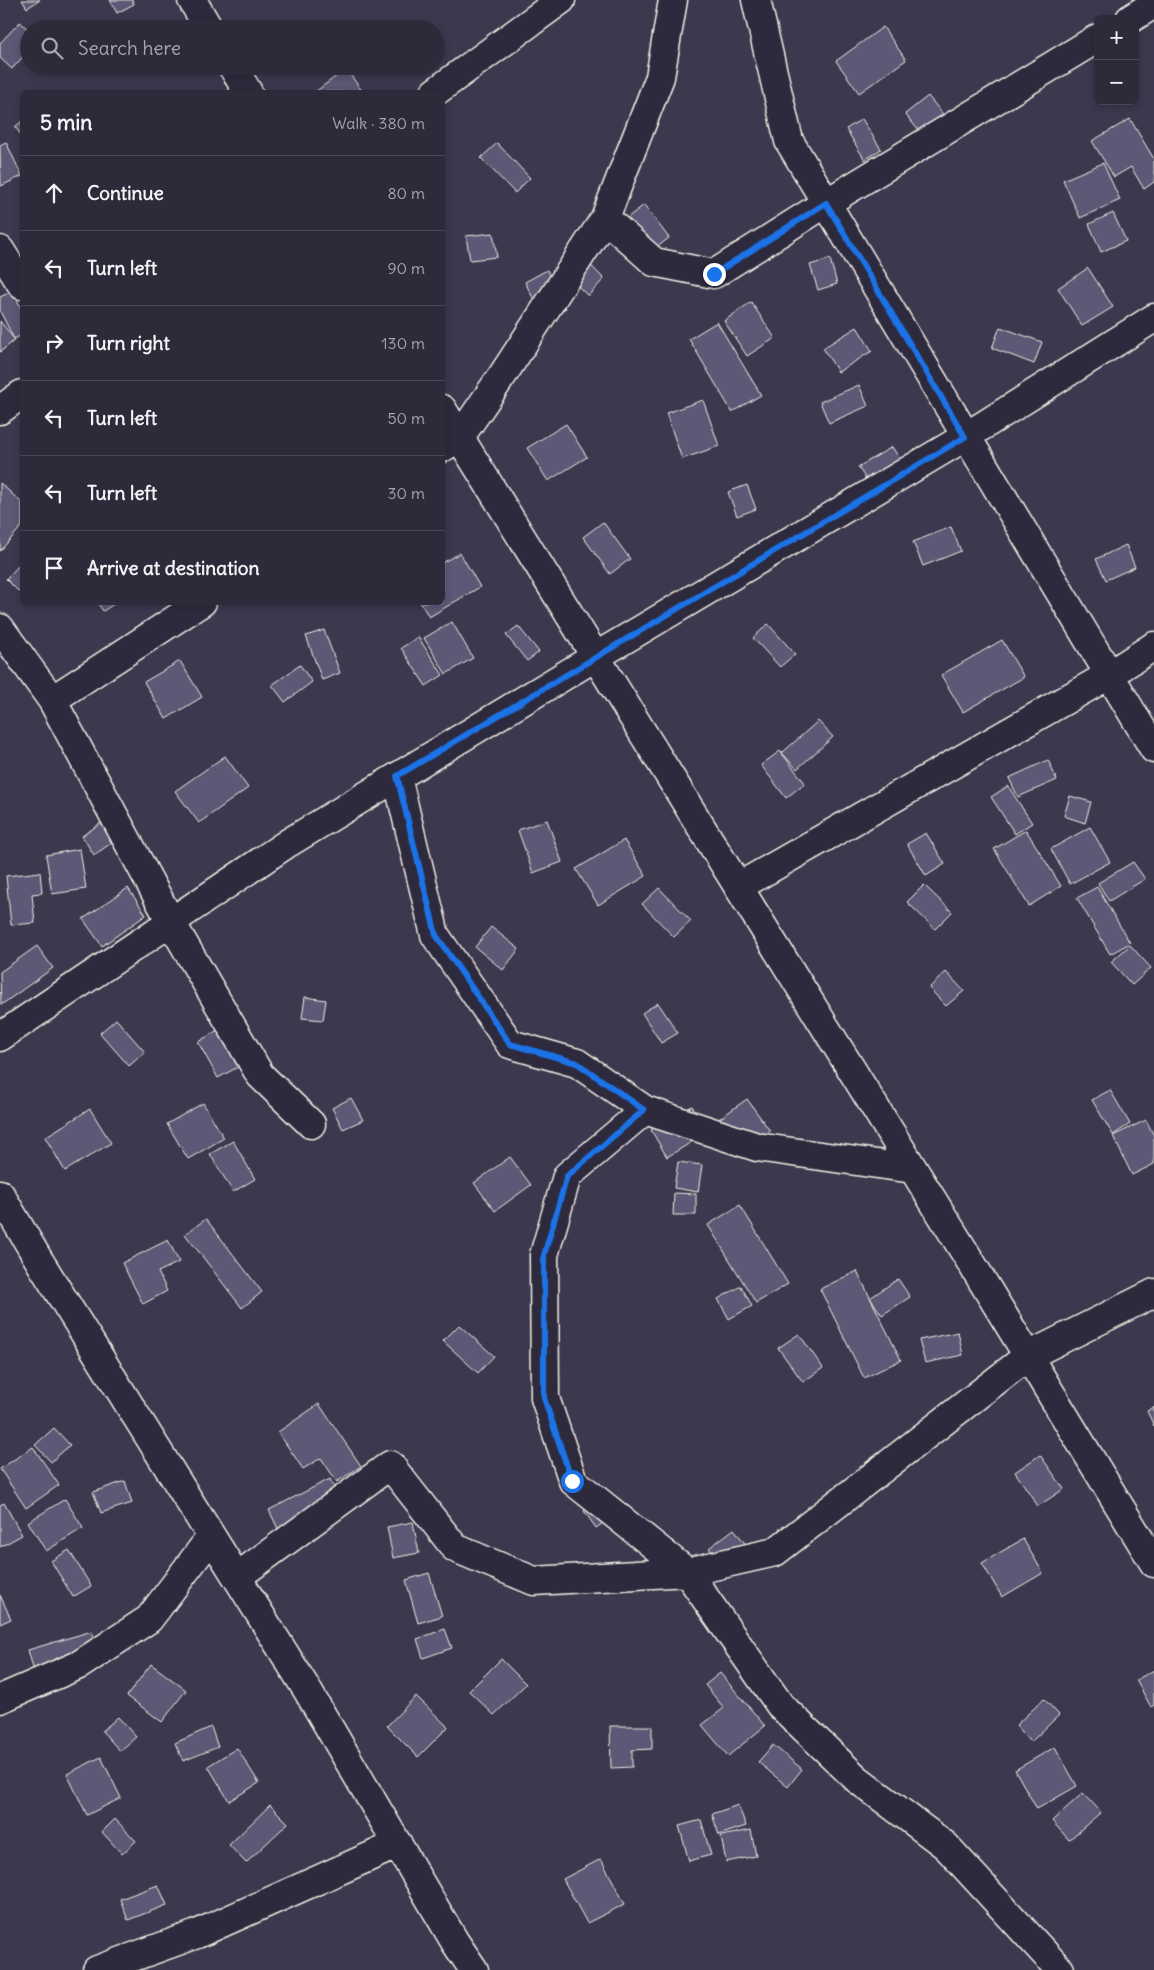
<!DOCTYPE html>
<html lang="en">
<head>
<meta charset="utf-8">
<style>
  :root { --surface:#2d2a3a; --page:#393645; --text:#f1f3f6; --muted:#a7a7af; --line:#484654 }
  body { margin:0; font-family:Delius,sans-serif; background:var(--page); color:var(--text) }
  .controls { position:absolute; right:15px; top:15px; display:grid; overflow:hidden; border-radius:8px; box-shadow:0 2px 8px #0003 }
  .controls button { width:45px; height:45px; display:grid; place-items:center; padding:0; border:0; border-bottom:1px solid var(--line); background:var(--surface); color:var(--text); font:25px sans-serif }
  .stop { position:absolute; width:15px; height:15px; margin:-11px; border:4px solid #1a73e8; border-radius:50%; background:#fff }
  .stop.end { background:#1a73e8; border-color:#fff; box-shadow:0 1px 5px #0008 }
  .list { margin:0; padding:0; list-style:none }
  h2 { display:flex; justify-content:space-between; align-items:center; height:65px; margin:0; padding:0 20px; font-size:21px }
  h2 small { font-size:16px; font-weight:400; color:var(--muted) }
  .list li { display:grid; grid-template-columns:32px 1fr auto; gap:15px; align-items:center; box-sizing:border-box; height:75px; padding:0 20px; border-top:1px solid var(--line) }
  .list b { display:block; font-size:19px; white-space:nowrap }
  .list em { font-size:16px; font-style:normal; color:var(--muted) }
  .icon { flex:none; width:28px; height:28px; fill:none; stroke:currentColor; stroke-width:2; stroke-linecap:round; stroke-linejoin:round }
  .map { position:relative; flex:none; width:1154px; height:1970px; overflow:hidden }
  .search { position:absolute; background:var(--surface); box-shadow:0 2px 8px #0003; left:20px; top:20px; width:425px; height:55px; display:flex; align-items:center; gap:12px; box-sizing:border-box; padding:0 18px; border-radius:28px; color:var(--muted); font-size:19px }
  .panel { position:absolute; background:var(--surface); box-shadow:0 2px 8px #0003; left:20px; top:90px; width:425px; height:515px; border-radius:8px }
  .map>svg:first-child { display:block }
  .building { fill:#5c5875; stroke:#f4f1e8 }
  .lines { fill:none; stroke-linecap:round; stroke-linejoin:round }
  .minor-casing { stroke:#f4f1e8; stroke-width:31 }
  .minor { stroke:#2f2a3d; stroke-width:28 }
  .route { stroke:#1a73e8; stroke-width:6 }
</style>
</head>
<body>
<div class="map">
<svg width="1154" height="1970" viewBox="0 0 1154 1970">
  <rect width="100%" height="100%" fill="#3c384e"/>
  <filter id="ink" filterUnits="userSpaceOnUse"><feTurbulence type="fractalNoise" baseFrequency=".02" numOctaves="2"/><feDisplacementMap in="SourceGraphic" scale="10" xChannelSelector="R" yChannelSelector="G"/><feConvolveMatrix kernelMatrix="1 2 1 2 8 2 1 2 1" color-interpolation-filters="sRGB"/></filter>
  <g filter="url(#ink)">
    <path class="building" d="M22,0H40L27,8Z
      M110,0H132L134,4L117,13Z
      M20,22L29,30V50L12,69L0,58V43Z
      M883,27L906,60L859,93L836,61Z
      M346,69L363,92H315Z
      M928,96L951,124L928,142L905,114Z
      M862,119L881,149L865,160L846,129Z
      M1130,119L1154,159V182L1144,189L1131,167L1114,177L1092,141Z
      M22,121V136L15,127Z
      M6,142L22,176L1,186L0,145Z
      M497,143L530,178L515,193L481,158Z
      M1103,163L1120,200L1080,218L1063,180Z
      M644,205L669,238L648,254L623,221Z
      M1113,213L1126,241L1101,252L1089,224Z
      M493,233L497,257L470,260L466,236Z
      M575,249L604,279L588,296L558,267Z
      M830,259L837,284L818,290L810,265Z
      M1088,268L1113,307L1082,326L1058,288Z
      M547,270L566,308L544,320L525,282Z
      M13,291L22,310V335L14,339L0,311V297Z
      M751,302L775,338L747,356L724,321Z
      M0,321L15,340L0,352Z
      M717,322L761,395L732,412L689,339Z
      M857,327L872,351L838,372L823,348Z
      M1000,327L1042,342L1034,364L992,348Z
      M859,385L868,406L829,423L820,402Z
      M703,400L719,446L682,459L666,413Z
      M566,424L587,457L548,481L527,448Z
      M892,447L904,465L870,485L858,467Z
      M0,483L22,503V526L0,551Z
      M747,485L756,509L737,516L728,492Z
      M603,522L630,559L610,574L583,537Z
      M951,527L961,551L923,566L913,542Z
      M1126,545L1135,567L1106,580L1096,559Z
      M460,553L480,587L429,617L420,602H442V563Z
      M22,562V595L6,579Z
      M97,602H117L103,611Z
      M452,622L473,658L446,674L424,638Z
      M768,624L795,654L780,667L753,638Z
      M518,626L539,652L527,661L506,635Z
      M324,630L340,673L322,680L306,636Z
      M418,637L443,675L426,686L401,648Z
      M1002,640L1024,677L963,712L941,675Z
      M180,661L202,697L166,719L144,682Z
      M300,665L312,682L285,702L272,685Z
      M818,721L833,737L797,769L782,753Z
      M780,751L805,783L786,798L761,765Z
      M225,756L248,788L199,823L175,791Z
      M1048,760L1057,780L1018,797L1009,778Z
      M1008,786L1032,823L1015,834L991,797Z
      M1070,796L1091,802L1085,823L1064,816Z
      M547,820L562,862L533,873L518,830Z
      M101,823L113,842L94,855L82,836Z
      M1090,827L1110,862L1070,884L1051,849Z
      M1026,830L1061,886L1029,906L994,849Z
      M926,833L945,864L926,876L907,844Z
      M624,840L646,876L598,905L576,869Z
      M80,849L86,889L52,894L46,855Z
      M1133,862L1145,879L1109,901L1098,883Z
      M40,872L42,893L32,894L35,923L11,925L6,876Z
      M924,885L952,912L935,929L907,902Z
      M1097,887L1130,943L1110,954L1077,898Z
      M128,888L146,915L102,946L83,919Z
      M659,888L691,921L674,937L642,904Z
      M491,927L519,949L503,970L475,947Z
      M1130,945L1151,968L1132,985L1111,962Z
      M37,946L53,968L1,1005L0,972Z
      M946,972L964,991L946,1006L929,988Z
      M305,997L326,1000L323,1020L302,1018Z
      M658,1003L678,1033L661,1043L642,1013Z
      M116,1019L145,1052L129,1066L100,1033Z
      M218,1030L238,1067L218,1078L198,1042Z
      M1110,1090L1130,1124L1113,1135L1092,1100Z
      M351,1098L363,1120L343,1129L332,1108Z
      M747,1099L770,1131L742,1151L719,1119Z
      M203,1103L224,1138L188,1159L167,1124Z
      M692,1106L708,1132L667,1157L651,1130Z
      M90,1109L111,1143L65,1171L45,1137Z
      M1146,1120L1154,1136V1164L1132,1175L1113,1136Z
      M233,1141L255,1179L233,1192L210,1154Z
      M510,1157L531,1185L495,1211L474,1183Z
      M678,1162L702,1165L698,1192L674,1188Z
      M674,1193L696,1194V1215H673Z
      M740,1205L788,1284L756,1303L708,1225Z
      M206,1219L262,1292L242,1308L185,1234Z
      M168,1240L179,1262L158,1272L167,1291L143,1304L122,1263Z
      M857,1271L901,1360L864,1378L820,1289Z
      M898,1279L910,1297L882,1315L870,1298Z
      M741,1286L752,1306L729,1319L718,1299Z
      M459,1325L494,1356L478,1373L443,1341Z
      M958,1332L963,1355L925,1363L919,1340Z
      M799,1334L823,1368L803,1382L778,1348Z
      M319,1404L361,1466L337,1482L321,1458L303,1469L278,1432Z
      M1154,1407V1426L1147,1411Z
      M54,1428L70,1445L51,1462L35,1445Z
      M33,1447L59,1485L26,1508L0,1469Z
      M1040,1455L1064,1489L1038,1506L1015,1472Z
      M330,1479L343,1504L281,1535L269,1510Z
      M125,1481L132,1503L101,1513L93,1492Z
      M611,1492L623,1509L596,1528L584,1511Z
      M65,1499L83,1528L46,1551L28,1522Z
      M4,1503L22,1535L0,1547V1505Z
      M413,1522L419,1553L393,1558L387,1527Z
      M734,1529L747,1546L722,1566L709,1548Z
      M1023,1539L1043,1573L1002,1597L982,1563Z
      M69,1550L91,1586L73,1597L51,1561Z
      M429,1573L442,1616L418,1623L406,1580Z
      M0,1595L11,1619L0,1624Z
      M445,1629L452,1648L423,1658L417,1639Z
      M92,1631L100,1656L35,1675L28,1650Z
      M501,1659L526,1684L494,1715L469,1691Z
      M151,1664L186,1690L162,1722L127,1696Z
      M1154,1670V1705L1151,1707L1136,1680Z
      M720,1673L765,1726L728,1756L702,1725L724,1708L705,1685Z
      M416,1696L448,1727L418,1757L387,1726Z
      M1044,1699L1059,1715L1031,1742L1016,1725Z
      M118,1717L136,1737L120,1751L102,1731Z
      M610,1726H652V1749L632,1750V1767L611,1768Z
      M211,1727L218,1747L183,1761L175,1743Z
      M773,1745L802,1769L788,1787L758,1762Z
      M1055,1747L1077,1786L1037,1809L1015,1770Z
      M237,1748L259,1783L229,1801L208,1766Z
      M101,1757L121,1798L87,1815L67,1774Z
      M1083,1793L1101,1812L1069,1840L1052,1821Z
      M270,1805L288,1823L246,1863L229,1845Z
      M738,1805L746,1826L719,1835L712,1814Z
      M115,1819L136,1841L122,1854L102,1832Z
      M701,1820L711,1855L689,1861L679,1826Z
      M751,1830L756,1856L726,1862L721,1836Z
      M601,1859L625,1904L587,1923L563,1879Z
      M158,1885L167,1905L128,1920L120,1899Z"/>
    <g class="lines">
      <g class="minor-casing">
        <path id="minor" d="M192,0L209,29
          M756,0L789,141L1154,749
          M1130,19L1154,4
          M232,66L248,92
          M435,92L561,0
          M605,218L654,262L714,274L826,203L1098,38
          M0,250L22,285
          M442,409L969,1259L1154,1563
          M0,410L22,394
          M442,448L460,437L504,373L605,218L660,77L673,0
          M0,628L52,700L171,922L260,1075L311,1124
          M52,700L202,602
          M397,777L435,935L510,1044L577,1063L645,1110L757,1147L913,1169
          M738,887L1109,675L1154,646
          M0,1037L288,843L595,657L965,437L1154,318
          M645,1110L567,1176L544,1255L545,1398L573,1481L687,1572
          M0,1194L40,1262L306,1688L455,1942L474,1970
          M237,1577L390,1465L455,1548L534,1581L687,1572
          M0,1699L79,1665L149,1619L211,1537
          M97,1970L197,1934L398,1844
          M1060,1970L946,1846L857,1779L780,1705L687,1572L775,1552L1028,1356L1154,1293"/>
      </g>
      <use href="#minor" class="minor"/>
    </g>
  </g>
  <g class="lines" filter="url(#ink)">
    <path class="route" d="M572,1481L544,1398V1255L567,1176L644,1110L577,1063L510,1044L436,935L397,776L965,437L826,203L714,274"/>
  </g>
</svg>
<div class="controls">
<button>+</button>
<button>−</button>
</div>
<div class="stop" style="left:572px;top:1481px"></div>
<div class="stop end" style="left:714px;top:274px"></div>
<div class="search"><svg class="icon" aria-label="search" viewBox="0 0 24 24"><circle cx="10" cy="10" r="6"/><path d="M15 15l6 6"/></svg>Search here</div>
<section class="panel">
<h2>5 min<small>Walk · 380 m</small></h2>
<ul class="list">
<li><svg class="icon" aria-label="ahead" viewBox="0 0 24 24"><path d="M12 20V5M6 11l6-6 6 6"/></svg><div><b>Continue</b></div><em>80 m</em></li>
<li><svg class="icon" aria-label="left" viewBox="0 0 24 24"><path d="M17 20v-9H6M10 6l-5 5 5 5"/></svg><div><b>Turn left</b></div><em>90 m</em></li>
<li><svg class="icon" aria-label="right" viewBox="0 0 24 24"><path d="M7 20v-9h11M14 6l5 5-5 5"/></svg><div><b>Turn right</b></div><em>130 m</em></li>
<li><svg class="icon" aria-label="left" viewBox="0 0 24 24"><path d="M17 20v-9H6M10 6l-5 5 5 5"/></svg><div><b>Turn left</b></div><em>50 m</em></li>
<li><svg class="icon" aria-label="left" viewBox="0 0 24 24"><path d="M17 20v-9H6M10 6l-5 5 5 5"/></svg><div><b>Turn left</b></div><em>30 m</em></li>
<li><svg class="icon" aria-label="arrive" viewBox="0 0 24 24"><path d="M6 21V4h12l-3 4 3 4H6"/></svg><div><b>Arrive at destination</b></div></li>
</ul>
</section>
</div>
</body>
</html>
